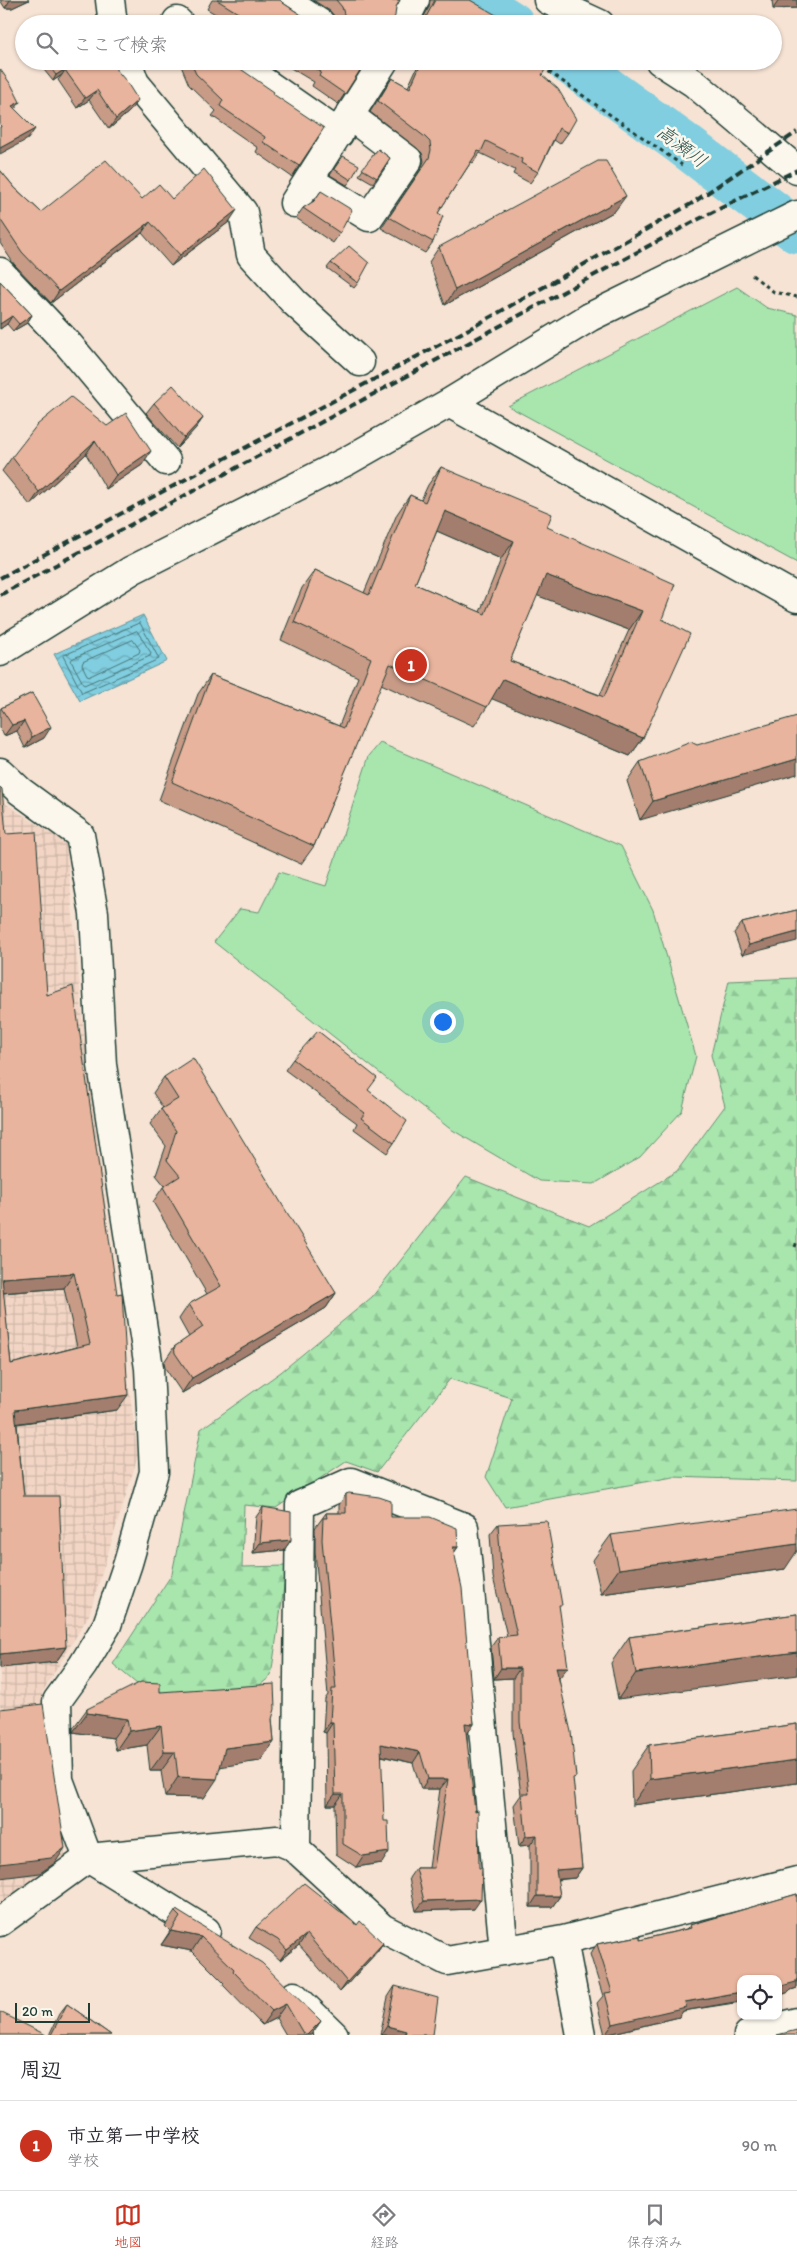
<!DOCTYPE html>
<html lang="ja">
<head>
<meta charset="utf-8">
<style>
  :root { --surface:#fff; --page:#f2f2f3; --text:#2b2b33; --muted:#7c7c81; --line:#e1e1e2; --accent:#c8321e }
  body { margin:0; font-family:Itim,"Klee One",sans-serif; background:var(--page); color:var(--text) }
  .controls { position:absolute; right:15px; bottom:15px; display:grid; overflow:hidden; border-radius:10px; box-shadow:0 1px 4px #0004 }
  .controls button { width:45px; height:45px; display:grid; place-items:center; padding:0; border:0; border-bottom:1px solid var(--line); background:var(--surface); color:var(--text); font:25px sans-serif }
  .scale { position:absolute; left:15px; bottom:12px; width:75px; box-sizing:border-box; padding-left:5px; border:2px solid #1f3d34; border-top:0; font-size:14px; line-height:18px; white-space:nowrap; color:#1f3d34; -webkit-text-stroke:4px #fbf7ec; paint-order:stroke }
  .you { position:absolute; left:442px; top:1021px; width:18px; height:18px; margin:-12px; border:4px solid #fff; border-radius:50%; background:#1a73e8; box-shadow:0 0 0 8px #1a73e833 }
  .badge { display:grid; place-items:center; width:32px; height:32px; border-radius:50%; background:var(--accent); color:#fff; font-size:16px; font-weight:700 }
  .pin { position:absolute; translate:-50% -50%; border:2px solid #fff; box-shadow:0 1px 5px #0006 }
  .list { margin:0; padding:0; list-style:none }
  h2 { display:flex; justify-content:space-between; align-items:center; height:65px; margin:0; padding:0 20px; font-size:21px }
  h2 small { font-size:16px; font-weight:400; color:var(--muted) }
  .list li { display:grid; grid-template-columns:32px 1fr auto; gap:15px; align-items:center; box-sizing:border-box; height:90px; padding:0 20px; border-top:1px solid var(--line) }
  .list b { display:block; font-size:19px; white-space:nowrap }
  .list p { margin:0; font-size:16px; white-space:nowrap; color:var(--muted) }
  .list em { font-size:16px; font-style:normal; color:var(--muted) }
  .icon { flex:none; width:28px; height:28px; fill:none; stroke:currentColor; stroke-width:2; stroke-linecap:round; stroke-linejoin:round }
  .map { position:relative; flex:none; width:797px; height:2035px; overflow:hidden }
  .search { position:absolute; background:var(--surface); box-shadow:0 1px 4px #0004; left:15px; right:15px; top:15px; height:55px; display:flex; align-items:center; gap:12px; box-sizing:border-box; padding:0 18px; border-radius:28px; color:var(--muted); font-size:19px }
  .sheet { height:155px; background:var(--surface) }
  nav { display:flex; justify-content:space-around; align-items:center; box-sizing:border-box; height:70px; border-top:1px solid var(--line); background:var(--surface); font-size:14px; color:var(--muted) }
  nav a { display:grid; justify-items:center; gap:2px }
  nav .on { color:var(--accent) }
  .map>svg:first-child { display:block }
  .industrial { fill:url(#industrial-grid) }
  .forest { fill:url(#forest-firs); stroke:#649271 }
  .pitch { fill:#a8e6ae; stroke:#649271 }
  .water { fill:url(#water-waves); stroke:#5a949b }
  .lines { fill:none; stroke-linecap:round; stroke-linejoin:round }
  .shore { stroke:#467779; stroke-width:1 }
  .river { stroke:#81cee0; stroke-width:45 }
  .minor-casing { stroke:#1f3d34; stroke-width:31 }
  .path { stroke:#1f3d34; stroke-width:3; stroke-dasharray:4 4; stroke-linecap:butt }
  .minor { stroke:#fbf7ec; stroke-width:28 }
  .rail { stroke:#1f3d34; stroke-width:4; stroke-dasharray:8 4; stroke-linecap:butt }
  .wall { fill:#c89b87; stroke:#1f3d34; fill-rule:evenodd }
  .shaded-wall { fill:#a37e6e; stroke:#1f3d34 }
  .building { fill:#e9b49d; stroke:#1f3d34; fill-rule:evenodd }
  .labels { text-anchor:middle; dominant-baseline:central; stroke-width:5; stroke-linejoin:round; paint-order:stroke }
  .water-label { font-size:19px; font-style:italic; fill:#335a56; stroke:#fbf7ec }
</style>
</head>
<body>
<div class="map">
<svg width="797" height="2035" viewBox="0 0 797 2035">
  <defs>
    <pattern id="industrial-grid" width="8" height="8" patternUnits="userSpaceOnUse" patternTransform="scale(1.25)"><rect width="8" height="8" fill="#f2d5c4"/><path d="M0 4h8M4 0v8" fill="none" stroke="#cfb8a9"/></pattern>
    <pattern id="forest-firs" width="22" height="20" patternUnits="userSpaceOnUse" patternTransform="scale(1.25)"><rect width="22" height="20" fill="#a8e6ae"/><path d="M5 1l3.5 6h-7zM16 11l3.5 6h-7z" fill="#90c696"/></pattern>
    <pattern id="water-waves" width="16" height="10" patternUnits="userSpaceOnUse" patternTransform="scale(1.25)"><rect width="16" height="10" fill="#81cee0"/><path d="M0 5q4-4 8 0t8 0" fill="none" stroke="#69a8b6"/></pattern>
  </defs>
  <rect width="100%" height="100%" fill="#f6e3d4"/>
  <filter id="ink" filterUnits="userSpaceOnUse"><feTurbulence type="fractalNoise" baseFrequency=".02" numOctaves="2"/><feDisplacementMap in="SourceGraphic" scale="10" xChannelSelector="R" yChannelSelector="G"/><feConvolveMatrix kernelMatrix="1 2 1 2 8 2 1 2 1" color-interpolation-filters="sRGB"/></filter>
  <g filter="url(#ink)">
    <path class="industrial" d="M0,800L66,843L87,1064L138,1456L89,1615L42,1693L65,1838V1862L0,1911Z"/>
    <path class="forest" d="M797,978V1481L673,1477L505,1507L486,1477L512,1398L450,1379L377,1472L346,1461L276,1508L244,1505L242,1567L287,1566L271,1676L254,1690L155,1699L113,1664L172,1574L201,1429L281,1372L372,1297L466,1177L589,1226L677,1171L725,1106L711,1055L729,981Z"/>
    <path class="pitch" d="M737,287L767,308L797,315V563L508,406Z
      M380,743L621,846L653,910L696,1056L682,1111L640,1157L594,1184L539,1181L449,1128L214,942L240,909L259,912L279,872L326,886L369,756Z"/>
    <path class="water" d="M143,615L167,661L80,701L54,654Z"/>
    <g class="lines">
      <path class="shore" d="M140,623L159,659L82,693L63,656Z
        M137,631L151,653L150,656L84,685L71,661L72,659Z
        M133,640L140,650L139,653L90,676L87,675L82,665L83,662Z"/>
      <path class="river" d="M474,0L512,24
        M568,61L683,144L797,231"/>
      <g class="minor-casing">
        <path id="minor" d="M110,0L113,24
          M284,0L321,24
          M548,0L600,24
          M177,21L180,24
          M403,24L415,0
          M127,61L135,83L243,212L251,255L294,302L360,362
          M234,61L339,134
          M660,61L694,83L797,170
          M309,180L369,217L408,160L350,116
          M294,203L384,61
          M0,272L69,345L166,461
          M449,403L797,598
          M0,652L132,570L347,461L449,403L590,317L797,215
          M0,772L20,791L80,835L94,913L102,1065L149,1368L154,1472L128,1563L107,1625L83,1665L57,1701L59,1780L88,1858L206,1931
          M296,1850L300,1505L351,1482L464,1527L504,1951
          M0,1922L88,1858L277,1840L294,1847L382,1928L447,1961L563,1940L797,1881
          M563,1940L581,2035
          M294,1996L334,2035
          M748,2035L797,2022"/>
      </g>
      <path class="path" d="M542,67L682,165
        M752,275L774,292L797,297
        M795,1247L797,1241"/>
      <use href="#minor" class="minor"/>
      <path class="rail" d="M0,578L480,323L691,204L797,132
        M0,595L695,221L797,170"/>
    </g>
    <path class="wall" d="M0,0H29L12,8H5Z
      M212,0H280L283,3L315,24H232L207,9Z
      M313,0H400L396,7L391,24H336L335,17L330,11Z
      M430,0H470L501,24H420L429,7Z
      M772,0H797V8L773,9Z
      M43,61H70L72,65L130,111L109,129L89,100L77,108L58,80L62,75L53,81L40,65Z
      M179,61H231L232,63L273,94L299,166L292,177L256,152L258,148L212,116L216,111L189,85Z
      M279,61H366L338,104L312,86L314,82Z
      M420,61H542V75L568,133L560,144L554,140L538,172L530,183L513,174L515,170L480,153L473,163L471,162L438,213L433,242L425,253L381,228L421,169L424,161L422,153L417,148L370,112L392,78L408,87Z
      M378,149L390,158L373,183L359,175Z
      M343,156L351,180L347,185L330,175Z
      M0,170L15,188L41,212L142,199H172L229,222L171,266L142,233L51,303L14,264L0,243Z
      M321,191L340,233L333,243L296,218L303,208L313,202Z
      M615,211L445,305L429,262L439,247Z
      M331,263L358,283L354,288L327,268Z
      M0,281L32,315L27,323L13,331L7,324L0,329Z
      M154,403L203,418L196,428L177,448L146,413Z
      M107,426L142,465L106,489L86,454L30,505L2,471L12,457Z
      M441,467L547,527L662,619L643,738L630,756L492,698L487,707L474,726L381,684L314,846L301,864L159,800L198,694L211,675L339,726L358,677L281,640L302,588L315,570L364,593L397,514L410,495L421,500L428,485ZM437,531L501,559L480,612L415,584ZM537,595L629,630L600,695L510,661Z
      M32,693L44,738L25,748L17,731L4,736L0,728V710L1,708Z
      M697,745L640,820L627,781L640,762Z
      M6,834L47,995L117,1410L17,1424L24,1496L66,1647L56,1662L0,1668ZM64,1288L77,1347L11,1364L3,1293Z
      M797,910L742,955L734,933L742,923Z
      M293,1059L368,1090L394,1143L387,1153L354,1129L357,1123L285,1070Z
      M164,1077L336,1293L326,1308L182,1393L165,1368L164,1362L174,1347L189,1337L179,1319L189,1304L207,1294L153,1202L163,1187L165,1186L156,1175L166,1146L150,1124L161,1109L163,1108L153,1093Z
      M346,1494L391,1517L458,1547L454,1553L474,1724L467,1734L474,1909L416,1911L409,1878L416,1868H429L440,1789H421L413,1763L381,1756L382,1863L356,1867L336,1854L335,1805H327L326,1733L323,1732L325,1699L328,1695L315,1551V1528L326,1513H339V1505Z
      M263,1507L291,1540L284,1550L253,1553L256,1517Z
      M498,1524L559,1608L560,1677L559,1678L573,1781L582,1868L575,1878L557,1880L560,1896L552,1907H530V1845L519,1846L514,1805L521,1795L513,1733V1678L494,1679L491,1647L498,1637L507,1636L493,1577L490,1534Z
      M611,1535L785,1569L601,1594L593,1560Z
      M797,1614L618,1699L611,1663L629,1637Z
      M160,1692L272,1719L274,1742L260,1761L221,1766L204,1798L165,1797L161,1771H150L147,1745L116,1750L113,1738L73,1732V1728L87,1709Z
      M797,1724V1783L632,1805L631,1771L649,1745Z
      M797,1894V1988L791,1990L789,1992L778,1996V1979H741V2002L683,2011L679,2017L605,2035L597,2003L603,1996L590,1954L597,1944L640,1936V1940L686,1929L690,1925Z
      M176,1910L321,2021L311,2035H286L276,2018L262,2025L223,1985L224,1983L192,1951L161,1945L170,1931L165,1926Z
      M357,1925L383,1943L376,1953L340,1992L299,1945L280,1960L270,1951L249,1938L256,1927Z
      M395,1986L433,2035H380L388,1997Z
      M67,2004L111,2035H49L59,2014Z"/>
    <path class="shaded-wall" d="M10,0H29L12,8H5Z
      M779,0H797V8L773,9Z
      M72,65L65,70L62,75L53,81L56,75Z
      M97,90L89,100L77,108L85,98Z
      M138,100L130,111L109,129L116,119Z
      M20,102L13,112L12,106Z
      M35,129L28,139L0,154V148Z
      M626,196L615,211L445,305L455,290Z
      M237,210L229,222L171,266L180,255Z
      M150,222L142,233L51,303L59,291Z
      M32,315L27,323L13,331L19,324Z
      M12,316L7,324L0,329V324Z
      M203,418L196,428L177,448L184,438Z
      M95,441L86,454L30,505L39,492Z
      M151,451L142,465L106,489L116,475Z
      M445,511L514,541L501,559L432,529Z
      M546,575L642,611L629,630L533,594Z
      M503,679L643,738L630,756L490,698Z
      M24,721L17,731L4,736L12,725Z
      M51,727L44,738L25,748L32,737Z
      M797,759V774L640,820L653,801Z
      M797,932V941L742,955L749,945Z
      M74,1273L64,1288L0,1293L2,1278Z
      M336,1293L326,1308L182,1393L192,1378Z
      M128,1395L117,1410L5,1425L15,1410Z
      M291,1540L284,1550L253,1553L260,1543Z
      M797,1544V1551L785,1569L601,1594L619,1569Z
      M453,1547H458L451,1557Z
      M66,1647L56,1662L0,1668V1654Z
      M797,1652V1675L618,1699L636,1673Z
      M556,1667H568L560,1677L549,1678Z
      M501,1668H520L513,1678L494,1679Z
      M87,1713L127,1719L113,1738L73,1732Z
      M330,1722H333L326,1733L323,1732Z
      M465,1723L474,1724L467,1734H458Z
      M161,1726L147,1745L116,1750L129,1731Z
      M274,1742L260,1761L212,1768L225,1748Z
      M381,1744L420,1752L413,1763L374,1754Z
      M164,1752H175L161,1771H150Z
      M797,1760V1783L632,1805L650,1779Z
      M178,1777L217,1779L204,1798L165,1797Z
      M428,1779H448L440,1789H421Z
      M335,1794H343L335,1805H327Z
      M537,1835L530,1845L519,1846L526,1836Z
      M65,1848L55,1863L40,1873L0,1878V1864Z
      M389,1852L382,1863L356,1867L363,1856Z
      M582,1868L575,1878L549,1880L556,1870Z
      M537,1896H560L552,1907H530Z
      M481,1899L474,1909L416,1911L424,1901Z
      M171,1931L201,1937L192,1951L161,1945Z
      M307,1934L299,1945L280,1960L287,1950Z
      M383,1943L376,1953L340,1992L347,1982Z
      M797,1979V1988L791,1990L789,1992L778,1996V1987Z
      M741,1992V2001L683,2011L679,2017L605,2035L613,2024L685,2002Z
      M286,2004L276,2018L262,2025L272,2011Z
      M321,2021L311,2035H307Z
      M387,2026L406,2031L403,2035H381Z"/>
    <path class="building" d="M217,0H280L283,3L315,24H245L248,19Z
      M336,0H400L396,7L395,16L391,24H339L342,22L344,14L342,7Z
      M435,0H470L503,19L501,24H428L424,21Z
      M45,61H70L72,65L56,75Z
      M79,61H109L126,81L138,100L116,119L97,90L85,98L65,70Z
      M190,61H231L232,63L274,92L273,94L324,128L299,166L263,142L265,137L220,106L223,100L196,74Z
      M303,61H366L345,94L319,76L321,72Z
      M422,61H542L546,68L542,75L558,89L576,119L568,133L559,128L538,172L521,163L522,159L486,141L481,152L478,151L438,213L443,216L433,242L389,217L429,158L431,150L430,142L425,137L378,101L392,78L410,88Z
      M0,69L12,86L20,102L12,106L35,129L0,148V127H1L0,124Z
      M378,149L390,158L377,178L362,169Z
      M343,156L359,165L351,180L334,169Z
      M106,160L142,199L159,184L172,199L204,169L237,210L180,255L150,222L59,291L22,252L0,219V170L15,188L41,212Z
      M598,161H606L626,196L455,290L439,247Z
      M321,191L352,210L340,233L303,208L314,201Z
      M349,246L369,263L358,283L331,263Z
      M0,281L32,315L19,324L12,316L0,324Z
      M173,385L203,418L184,438L154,403Z
      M71,397L107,426L126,413L151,451L116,475L95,441L39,492L12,457L37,425Z
      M441,467L552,514L547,527L675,584L662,619L690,634L643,738L503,679L487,707L390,664L314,846L172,782L211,675L344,728L371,658L294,622L315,570L369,595L410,495L425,502ZM445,511L514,541L485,614L415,584ZM546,575L642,611L604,697L510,661Z
      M32,693L51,727L32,737L24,721L12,725L1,708Z
      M797,716V759L653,801L640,762L691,742L697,745Z
      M0,787L2,789L6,834L36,832L47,995L73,986L117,1294L122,1293L128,1395L15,1410L24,1496H59L66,1647L0,1654ZM74,1273L90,1344L11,1364L2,1278Z
      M797,910V932L749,945L742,923Z
      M318,1031L377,1078L368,1090L407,1121L394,1143L361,1118L365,1113L293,1059Z
      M193,1058L336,1293L192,1378L175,1353L174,1347L203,1327L189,1304L221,1286L163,1187L180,1176L167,1160L176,1131L161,1109L178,1099L164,1077Z
      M349,1493L379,1497L391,1501V1517H430L457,1528L458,1547H453L462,1588L474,1724L465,1723L475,1811L478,1810L479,1868H482L481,1899L424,1901L416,1868H434L448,1779H428L420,1752L381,1744L384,1821H388L389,1852L363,1856L343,1844V1794H335L333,1722H330L332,1689H336L322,1540L323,1518H327L326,1513H346V1494Z
      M263,1507L291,1512V1540L260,1543Z
      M797,1509V1544L619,1569L611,1535Z
      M547,1521L562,1605H559L568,1667H556L571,1732L576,1777L573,1778L582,1868L556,1870L560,1896H537V1835L526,1836L522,1794H529L520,1722V1668H501L498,1637L517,1635L501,1566L498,1524Z
      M797,1614V1652L636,1673L629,1637Z
      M141,1682L160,1683V1692L274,1684L275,1709L272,1719L274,1742L225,1748L217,1779L178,1777L175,1752H164L161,1726L129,1731L127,1719L87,1713V1709Z
      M43,1704L65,1848L51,1858L0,1864V1709Z
      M797,1724V1760L650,1779L649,1745Z
      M304,1883L357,1925L360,1921L383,1943L347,1982L307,1934L287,1950L278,1940L256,1927Z
      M797,1894V1979L796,1980V1982L778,1987V1979H741V1992L685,2002L686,2007L613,2024L605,1993L612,1992L597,1944L640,1936V1940L691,1928L690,1925Z
      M176,1910L262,1963L321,2021L307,2035H304L286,2004L272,2011L233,1971L234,1969L201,1937L171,1931L180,1917L175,1912Z
      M395,1986L438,1998L433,2035H405L406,2031L387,2026Z
      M67,2004L111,2035H51Z
      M0,2012L46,2035H0Z
      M797,2030V2035H777Z"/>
  </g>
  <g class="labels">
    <g class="water-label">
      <text transform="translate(682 146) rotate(37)">高瀬川</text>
    </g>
  </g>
</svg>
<div class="controls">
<button><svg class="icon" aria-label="locate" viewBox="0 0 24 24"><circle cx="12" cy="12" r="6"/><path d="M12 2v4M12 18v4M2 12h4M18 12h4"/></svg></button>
</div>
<div class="scale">20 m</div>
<div class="you"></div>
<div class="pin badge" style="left:411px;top:665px">1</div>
<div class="search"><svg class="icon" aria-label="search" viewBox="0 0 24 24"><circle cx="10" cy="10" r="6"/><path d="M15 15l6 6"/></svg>ここで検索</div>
</div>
<section class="sheet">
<h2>周辺<small></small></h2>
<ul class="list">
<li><span class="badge">1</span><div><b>市立第一中学校</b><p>学校</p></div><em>90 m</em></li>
</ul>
</section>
<nav>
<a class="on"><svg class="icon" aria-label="map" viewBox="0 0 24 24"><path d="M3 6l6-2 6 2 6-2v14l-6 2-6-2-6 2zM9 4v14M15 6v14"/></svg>地図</a>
<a><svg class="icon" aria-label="directions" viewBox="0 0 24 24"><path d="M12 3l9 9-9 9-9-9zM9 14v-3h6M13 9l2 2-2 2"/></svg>経路</a>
<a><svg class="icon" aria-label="saved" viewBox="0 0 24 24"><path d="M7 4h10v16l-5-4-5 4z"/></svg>保存済み</a>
</nav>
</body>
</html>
